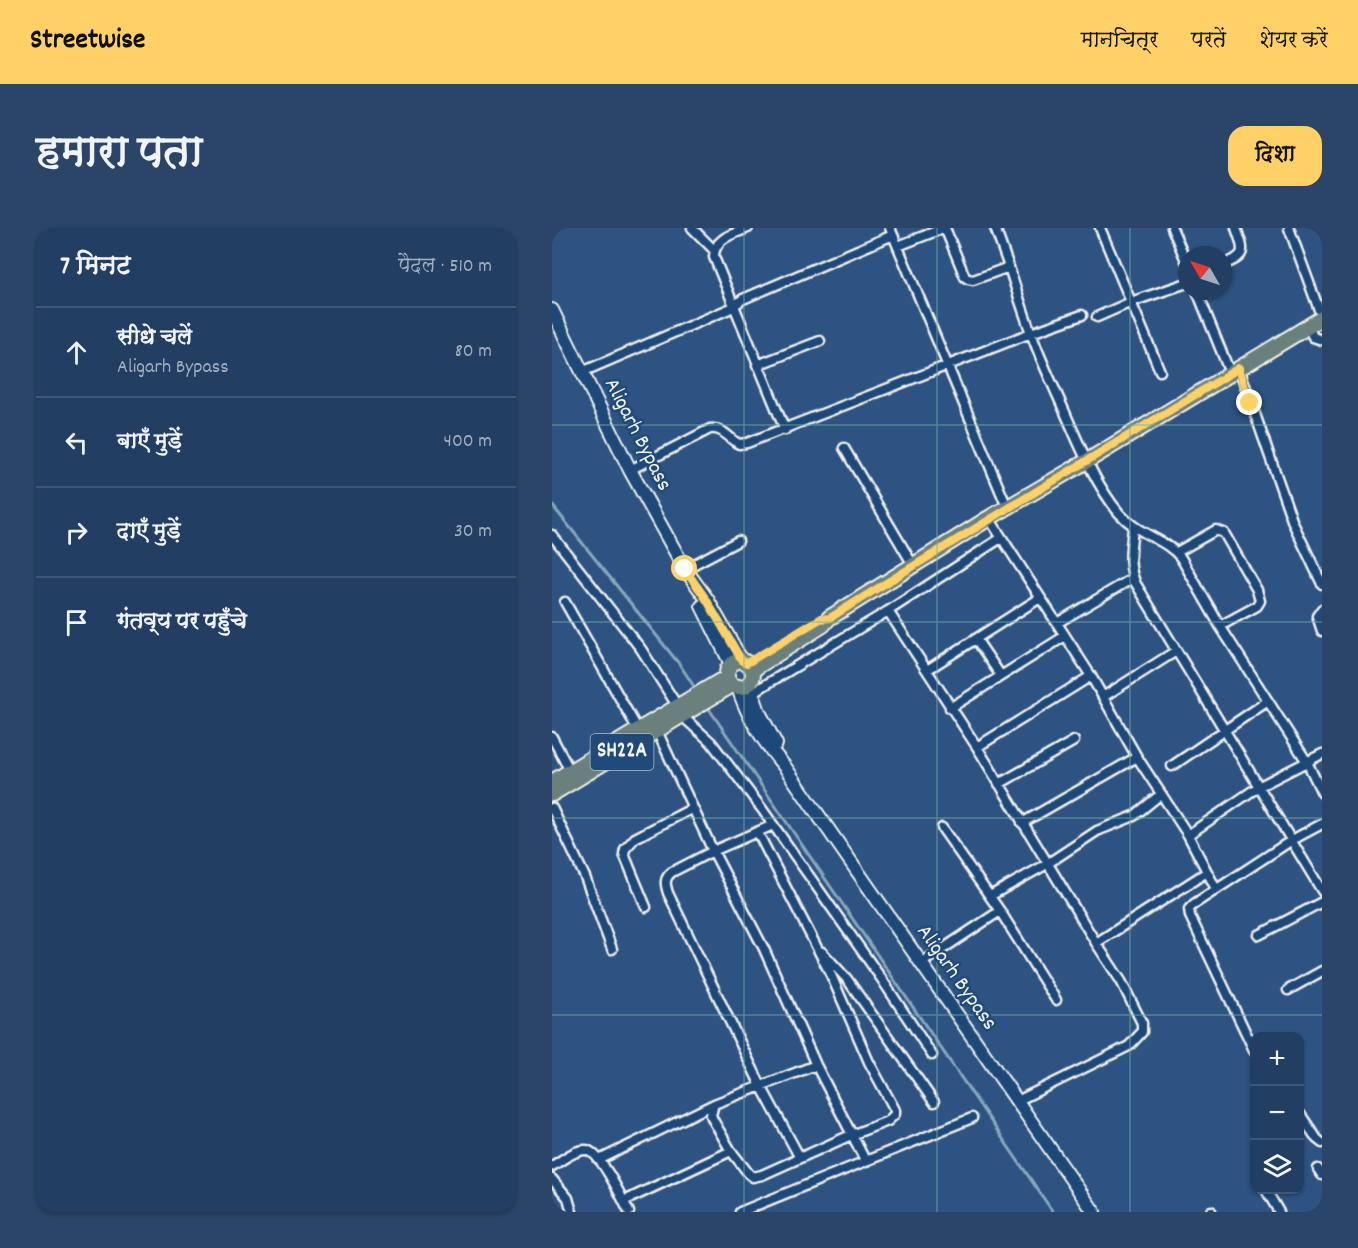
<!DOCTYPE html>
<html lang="hi">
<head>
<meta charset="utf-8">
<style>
  :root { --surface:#223e62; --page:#2a4568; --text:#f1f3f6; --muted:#a2aebe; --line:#3f5777; --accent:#ffd166 }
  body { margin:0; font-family:Dekko,"Playpen Sans Deva",sans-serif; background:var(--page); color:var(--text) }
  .controls { position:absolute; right:18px; bottom:18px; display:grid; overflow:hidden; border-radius:12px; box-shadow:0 2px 4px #0004 }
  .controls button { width:54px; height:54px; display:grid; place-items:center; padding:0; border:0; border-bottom:2px solid var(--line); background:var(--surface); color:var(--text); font:30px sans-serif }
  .compass { position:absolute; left:626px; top:18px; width:54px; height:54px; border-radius:50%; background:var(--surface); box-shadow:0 2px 4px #0004; rotate:309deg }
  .stop { position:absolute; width:18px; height:18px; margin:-14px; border:4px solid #ffd166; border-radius:50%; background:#fff }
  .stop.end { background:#ffd166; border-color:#fff; box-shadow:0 2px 6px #0008 }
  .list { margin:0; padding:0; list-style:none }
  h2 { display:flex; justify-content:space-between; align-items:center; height:78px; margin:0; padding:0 24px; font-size:26px }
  h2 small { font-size:20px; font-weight:400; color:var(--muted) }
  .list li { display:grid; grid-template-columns:39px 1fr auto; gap:18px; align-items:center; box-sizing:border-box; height:90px; padding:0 24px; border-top:2px solid var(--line) }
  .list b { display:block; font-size:22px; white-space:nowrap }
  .list p { margin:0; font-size:20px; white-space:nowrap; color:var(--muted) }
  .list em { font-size:20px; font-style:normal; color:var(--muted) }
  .icon { flex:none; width:33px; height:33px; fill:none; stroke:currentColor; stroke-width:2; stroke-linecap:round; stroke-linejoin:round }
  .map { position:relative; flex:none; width:770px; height:984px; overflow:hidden; border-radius:18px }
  header { display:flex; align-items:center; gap:36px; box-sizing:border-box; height:84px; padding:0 30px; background:var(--accent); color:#111 }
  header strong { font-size:28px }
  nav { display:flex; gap:33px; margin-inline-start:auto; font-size:21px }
  .intro { display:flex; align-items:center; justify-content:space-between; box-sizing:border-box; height:144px; padding:0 36px }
  h1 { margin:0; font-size:42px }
  .button { padding:15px 27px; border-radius:18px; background:var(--accent); color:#111; font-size:21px; font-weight:700 }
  main { display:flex; gap:36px; padding:0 36px }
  aside { flex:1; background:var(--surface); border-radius:18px; box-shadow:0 2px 4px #0004 }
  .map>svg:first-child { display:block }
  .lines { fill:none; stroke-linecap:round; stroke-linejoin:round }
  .stream { stroke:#88a8ba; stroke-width:3 }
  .minor-casing { stroke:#f4f1e8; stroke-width:13 }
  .secondary-casing { stroke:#f4f1e8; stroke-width:16 }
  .primary-casing { stroke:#f4f1e8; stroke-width:18 }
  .minor { stroke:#1f4a7a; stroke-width:8 }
  .secondary { stroke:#1f4a7a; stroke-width:12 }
  .primary { stroke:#6a807d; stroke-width:14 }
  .route { stroke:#ffd166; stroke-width:8 }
  .grid { fill:none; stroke:#76ada5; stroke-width:1.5; stroke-opacity:0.55 }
  .labels { text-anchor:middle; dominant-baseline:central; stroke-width:5; stroke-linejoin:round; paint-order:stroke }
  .shield { fill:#1f4a7a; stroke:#b4bfc7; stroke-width:1.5 }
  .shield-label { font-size:21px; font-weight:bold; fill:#f4f1e8 }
  .street-label { font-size:22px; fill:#f4f1e8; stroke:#1f4a7a }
</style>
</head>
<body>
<header>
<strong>Streetwise</strong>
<nav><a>मानचित्र</a><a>परतें</a><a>शेयर करें</a></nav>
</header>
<div class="intro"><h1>हमारा पता</h1><a class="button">दिशा</a></div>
<main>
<aside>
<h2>7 मिनट<small>पैदल · 510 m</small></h2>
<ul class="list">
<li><svg class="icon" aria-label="ahead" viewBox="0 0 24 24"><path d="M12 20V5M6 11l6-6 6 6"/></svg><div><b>सीधे चलें</b><p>Aligarh Bypass</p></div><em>80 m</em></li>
<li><svg class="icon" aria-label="left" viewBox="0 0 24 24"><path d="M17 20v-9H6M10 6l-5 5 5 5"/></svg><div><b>बाएँ मुड़ें</b></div><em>400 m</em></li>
<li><svg class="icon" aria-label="right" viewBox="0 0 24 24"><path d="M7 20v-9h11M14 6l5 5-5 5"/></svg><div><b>दाएँ मुड़ें</b></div><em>30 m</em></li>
<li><svg class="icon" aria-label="arrive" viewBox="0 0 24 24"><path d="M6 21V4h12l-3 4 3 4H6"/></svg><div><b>गंतव्य पर पहुँचे</b></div></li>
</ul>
</aside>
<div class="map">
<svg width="770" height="984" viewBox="0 0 770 984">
  <rect width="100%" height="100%" fill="#2d5382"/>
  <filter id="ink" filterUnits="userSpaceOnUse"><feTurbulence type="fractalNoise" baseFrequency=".0167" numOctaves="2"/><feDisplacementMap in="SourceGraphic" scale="12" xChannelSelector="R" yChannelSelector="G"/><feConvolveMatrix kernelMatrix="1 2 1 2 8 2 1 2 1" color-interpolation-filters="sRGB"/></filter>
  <g filter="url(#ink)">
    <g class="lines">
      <path class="stream" d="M0,277L128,437L145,463
        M155,478L501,984"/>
      <g class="minor-casing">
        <path id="minor" d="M140,0L162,22
          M196,0C181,6 162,10 162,29L233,202
          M338,0L455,279
          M393,0L413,49L416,51L421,52L457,39C464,61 471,83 479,105C489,133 503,161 515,189C529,221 544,257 567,285C586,307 613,310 629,330L668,398L755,534L770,565
          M443,0L457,39
          M548,0L608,143
          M620,0L635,35
          M737,0L770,90
          M346,18L392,0
          M671,37C696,27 692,23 684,0
          M645,63L678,145
          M545,89L579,74L635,55
          M756,98L761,109L770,112
          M205,137L268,113
          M687,140L741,295L770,356
          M30,144L177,81L191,71L341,7
          M292,220L361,337
          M78,242L158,201C171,199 177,211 187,216L195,215L479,105L530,87
          M437,290L539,448L585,529L636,607
          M581,300C579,320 575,337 584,356L770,663
          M0,307L89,421L126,479
          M625,324L664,302L672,305L705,362L708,373L705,378L668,398
          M133,341L186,313
          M13,374L86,502
          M770,381L765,388L770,403
          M336,383L425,519L544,715L569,753L590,795V804L577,818L465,873
          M505,395L581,350
          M424,411L449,448
          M375,442L488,370
          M200,465L336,383L449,310
          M551,469L624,423
          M398,480L513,408
          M130,488L159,514L210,581L329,750L380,827
          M105,503L161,623L212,721L264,837L314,934
          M0,509L18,543
          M425,519L539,448
          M620,538L716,473
          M447,556L522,513
          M0,580L33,649L60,721
          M470,595L585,529
          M221,597L161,623L120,644C112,650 113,656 116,665L209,858L248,930
          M390,600L448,683L504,772
          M206,605L279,747L317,834L343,882V886L336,893L299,907L210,947L201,949L197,946L179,923L161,892L159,887L162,876L264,837
          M664,661L636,607L706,559L770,526
          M438,668L495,636L545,603L582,588L609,566
          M94,679L72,626L73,621L83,610L141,580
          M707,707L770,674
          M544,715L655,644
          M270,724L295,751L382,874
          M368,736L448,683
          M736,762L770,743
          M702,822L638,688L637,681L642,676L740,612L770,596
          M748,886L765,911L770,915
          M47,932L162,876
          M0,938C9,933 23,921 34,922C48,923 71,972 77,984
          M766,941L770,947
          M0,951L16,970L20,984
          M714,962L727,984
          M72,973L179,923
          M659,983V984
          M188,984L420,890"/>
      </g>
      <g class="secondary-casing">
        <path id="secondary" d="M0,82L78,242L133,341L155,371L190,433
          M150,378L179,436
          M197,455L207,484L224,516
          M186,459C195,489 213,516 233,539L542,984"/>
      </g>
      <g class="primary-casing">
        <path id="primary" d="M175 446a13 13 0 1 1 26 0a13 13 0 1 1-26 0Z
          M200,442L271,397L277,390L437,290L535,233L770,90
          M0,554L168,453
          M0,566L180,457"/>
      </g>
      <use href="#minor" class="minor"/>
      <use href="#secondary" class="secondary"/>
      <use href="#primary" class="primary"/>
    </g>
  </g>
  <g class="lines" filter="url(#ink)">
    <path class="route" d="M133,341L154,371L190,433L195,435L268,391L278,390C413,305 551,224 687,140L698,175"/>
  </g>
  <path class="grid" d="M192,0V984M385,0V984M578,0V984M0,197H770M0,394H770M0,590H770M0,787H770"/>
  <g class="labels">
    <rect class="shield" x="38.5" y="506" width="63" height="36" rx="4.5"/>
    <g class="shield-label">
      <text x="70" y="524">SH22A</text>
    </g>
    <g class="street-label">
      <text transform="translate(85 207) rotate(63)">Aligarh Bypass</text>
      <text transform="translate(404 750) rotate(55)">Aligarh Bypass</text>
    </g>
  </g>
</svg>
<div class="controls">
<button>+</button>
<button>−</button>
<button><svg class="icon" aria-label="layers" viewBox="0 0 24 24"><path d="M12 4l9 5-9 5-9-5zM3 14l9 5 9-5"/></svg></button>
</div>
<svg class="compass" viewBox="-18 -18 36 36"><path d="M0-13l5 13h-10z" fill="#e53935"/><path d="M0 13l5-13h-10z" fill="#a2aebe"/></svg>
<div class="stop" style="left:133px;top:341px"></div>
<div class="stop end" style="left:698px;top:175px"></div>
</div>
</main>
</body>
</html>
